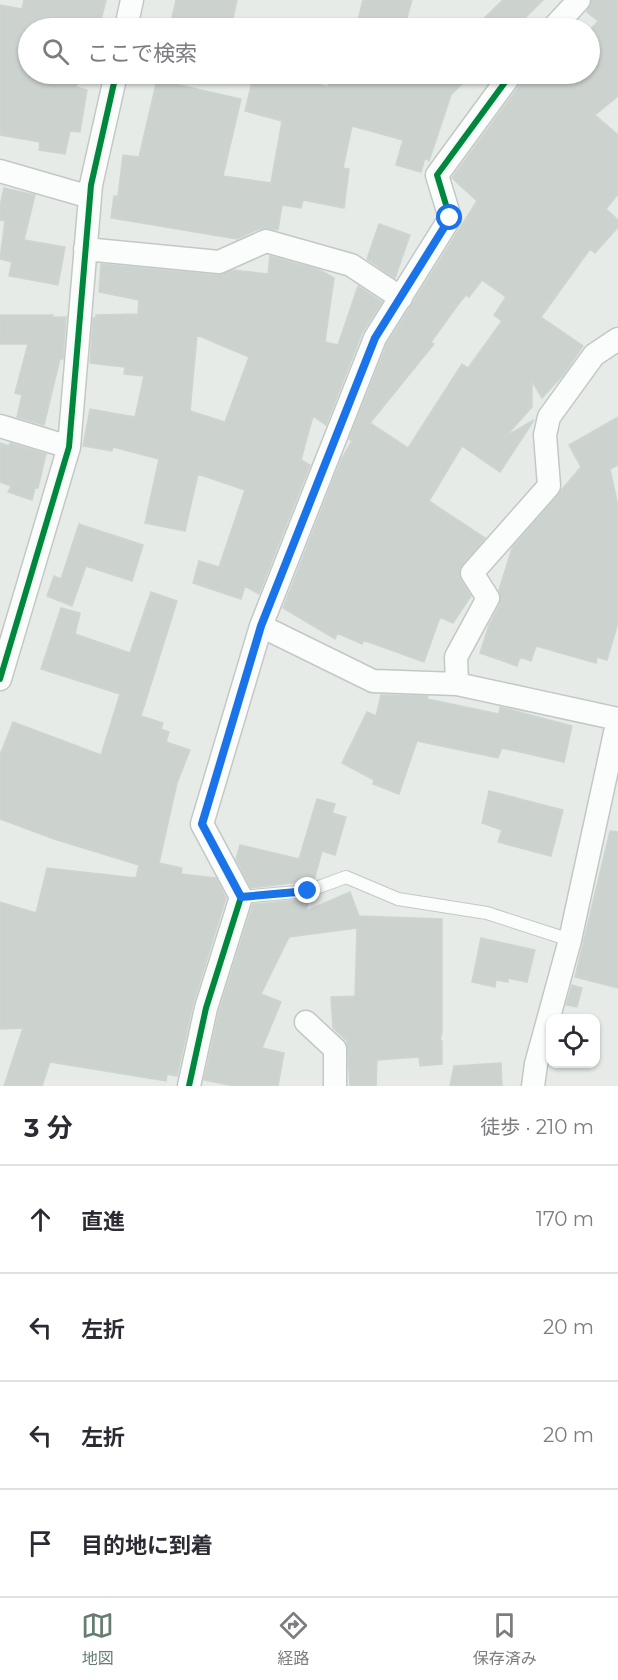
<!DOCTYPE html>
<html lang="ja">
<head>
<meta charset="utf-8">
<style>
  :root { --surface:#fff; --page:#f2f2f3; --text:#2b2b33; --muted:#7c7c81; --line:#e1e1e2; --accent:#667d71 }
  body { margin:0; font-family:Montserrat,"Noto Sans JP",sans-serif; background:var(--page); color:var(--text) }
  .controls { position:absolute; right:18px; bottom:18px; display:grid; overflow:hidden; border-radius:12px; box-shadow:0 2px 4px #0004 }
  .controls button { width:54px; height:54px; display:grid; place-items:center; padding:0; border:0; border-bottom:2px solid var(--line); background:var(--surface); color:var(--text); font:30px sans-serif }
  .stop { position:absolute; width:18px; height:18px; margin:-14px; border:4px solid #1a73e8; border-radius:50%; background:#fff }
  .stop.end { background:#1a73e8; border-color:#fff; box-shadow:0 2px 6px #0008 }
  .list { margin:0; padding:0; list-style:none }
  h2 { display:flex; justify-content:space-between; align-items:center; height:78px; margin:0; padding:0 24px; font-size:26px }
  h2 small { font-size:20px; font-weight:400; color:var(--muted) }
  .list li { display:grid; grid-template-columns:39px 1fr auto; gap:18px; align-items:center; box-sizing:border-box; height:108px; padding:0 24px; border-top:2px solid var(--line) }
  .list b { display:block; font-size:22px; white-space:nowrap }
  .list em { font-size:20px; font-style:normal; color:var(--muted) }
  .icon { flex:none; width:33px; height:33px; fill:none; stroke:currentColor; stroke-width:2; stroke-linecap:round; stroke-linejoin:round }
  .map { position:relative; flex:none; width:618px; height:1086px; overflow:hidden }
  .search { position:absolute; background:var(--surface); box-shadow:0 2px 4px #0004; left:18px; right:18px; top:18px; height:66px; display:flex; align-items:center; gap:15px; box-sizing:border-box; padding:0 21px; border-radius:33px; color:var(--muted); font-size:22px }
  .sheet { height:510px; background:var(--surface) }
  nav { display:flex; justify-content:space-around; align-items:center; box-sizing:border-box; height:84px; border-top:2px solid var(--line); background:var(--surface); font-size:16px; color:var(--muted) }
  nav a { display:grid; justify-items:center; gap:3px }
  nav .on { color:var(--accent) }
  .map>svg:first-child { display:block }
  .building { fill:#ccd3cf; stroke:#ced5d1; stroke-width:1.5; fill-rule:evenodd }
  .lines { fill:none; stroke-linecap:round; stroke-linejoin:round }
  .service-casing { stroke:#c3c8c5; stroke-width:14 }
  .minor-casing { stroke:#c3c8c5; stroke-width:25 }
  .service { stroke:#fbfcfc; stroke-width:12 }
  .minor { stroke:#fbfcfc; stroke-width:22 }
  .cycleway-casing { stroke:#f5faf6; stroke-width:10 }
  .cycleway { stroke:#00873e; stroke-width:6 }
  .route { stroke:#1a73e8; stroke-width:8 }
</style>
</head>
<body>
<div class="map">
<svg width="618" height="1086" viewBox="0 0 618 1086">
  <rect width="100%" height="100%" fill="#e6ebe8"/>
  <path class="building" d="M24,0H106L99,28H28V74H80L76,87L87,90L80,132L70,131L65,154L39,150L40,142L0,135V5L22,9Z
    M176,0H237L231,28H200L171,22Z
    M363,0H412L404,28H356Z
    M503,0H543L515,28H474Z
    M592,0H618V96L595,115L618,135V194L606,209L618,220V227L595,253L590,249L541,317L583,346L563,375L542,398L532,381V407L506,436L534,420L500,472L462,446L429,501L485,538L459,571L461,580L471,596L453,623L440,617L424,662L363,640L362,644L337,633L335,639L283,608L341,460L352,441L349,439L387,344L477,201L452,178L528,74H590V30L598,21L587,12ZM482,280L506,297L494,315L502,321L468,368L462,364L408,448L370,423L434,344L431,342L460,302L466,295L469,297Z
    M254,74H278L328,87L331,74H472L451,95L429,161L425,158L421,172L396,165L403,140L352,126L343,168L349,169L344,208L303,200L301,208L282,205L278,230L261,228L237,239L111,218L114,196H118L123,155L139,157L157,80L241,99L223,176L271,183L282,121L245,111Z
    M4,188L35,195L24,240L65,247L58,285L9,276L12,262L0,259L5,221L0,220V206Z
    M379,224L410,235L395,278L367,259Z
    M270,256L320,270L334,278L325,342L338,345L358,286L382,302L362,333L326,425L313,416L301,460L310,465L259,594L245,586L241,599L193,583L199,561L219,567L245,490L198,474L185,531L145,523L159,459L113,447L112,451L83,446L90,409L135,417L144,376L124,374L125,367L90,363L93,318H96V315L138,314L139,300L99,292L101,264L218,275L233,270L268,274ZM197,335L249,357L225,422L190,411Z
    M0,315H53L52,317H66L63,359H60L44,425L17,417L22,395L15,393L28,344H0Z
    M618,417V465L610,469L618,506V623L607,660L597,657L596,663L536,646L531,661L520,657L517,666L480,653L489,625L500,604L499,590L512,548L581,467L569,445Z
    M0,443L9,446L10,443L46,454L38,488H35L32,500L8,492L11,486L0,482Z
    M79,524L143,545L132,581L86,566L72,606L47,596L54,576L61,579Z
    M151,592L177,601L141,716L163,723L161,729L169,732L166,742L190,750L177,783L159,863L182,868L181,874L216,878L226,898L193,1004L177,1076L167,1074L166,1081L50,1062L42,1086H4L23,1028L0,1029V902L36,913L47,868L136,878L139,865L54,839L0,819V755L13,722L101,755L120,694L41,669L61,608L80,613L75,634L130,653Z
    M381,695L428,696L427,699L499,714L500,707L572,726L564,762L502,748L498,758L417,741L399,794L373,784L374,780L342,763L367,712L376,716Z
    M489,791L563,810L551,856L498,842L502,830L482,823Z
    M317,799L335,804L332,813L346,817L335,855L322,851L314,880L251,888L236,859L240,845L299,859Z
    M610,831L618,832V988L575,977Z
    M350,892L359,916L442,919V1032L440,1041H442V1064L420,1066L419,1057L377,1060L376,1086H350L347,1041L333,1028L331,997L355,996L357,928L289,937L261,994L281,1002L262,1048L284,1053L278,1086H234L204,1080L219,1011L253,904L309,899L306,911Z
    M481,938L535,950L527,982L508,978V982L496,980L495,987L472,982Z
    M572,985L582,988L577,1007L566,1005Z
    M501,1063L502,1086H450L454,1066Z"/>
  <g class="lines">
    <g class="service-casing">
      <path id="service" d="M241,897L308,891L346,877L398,899L487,913L570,940"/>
    </g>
    <g class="minor-casing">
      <path id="minor" d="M126,28L132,0
        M553,28L579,0
        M0,171L90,197
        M85,249L219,262L266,241L351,265L401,298
        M0,426L69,447
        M261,626L373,681L457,684L618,719
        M0,679L69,447L91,185L116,74
        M457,684L456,657L488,598L472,573L549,486L545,435L549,417L594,355L618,339
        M306,1022L335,1049V1086
        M189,1086L206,1008L241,897L202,824L261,626L375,338L450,218L437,175L511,74
        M533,1086L536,1064L570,940L618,719"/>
    </g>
    <use href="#service" class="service"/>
    <use href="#minor" class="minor"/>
    <g class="cycleway-casing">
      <path id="cycleway" d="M0,679L69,447L91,185L116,74
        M189,1086L206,1008L241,897L202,824L261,626L375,338L450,218L437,175L511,74"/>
    </g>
    <use href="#cycleway" class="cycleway"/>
  </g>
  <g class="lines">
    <path class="route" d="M308,891L241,897L202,824L261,626L375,338L450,218"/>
  </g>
</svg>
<div class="controls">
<button><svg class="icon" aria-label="locate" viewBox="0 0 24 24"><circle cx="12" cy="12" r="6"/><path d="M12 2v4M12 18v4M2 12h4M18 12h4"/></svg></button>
</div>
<div class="stop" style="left:450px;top:218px"></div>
<div class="stop end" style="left:308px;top:891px"></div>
<div class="search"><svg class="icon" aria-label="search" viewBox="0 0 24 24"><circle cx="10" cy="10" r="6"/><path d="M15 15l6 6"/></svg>ここで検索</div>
</div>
<section class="sheet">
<h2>3 分<small>徒歩 · 210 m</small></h2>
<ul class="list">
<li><svg class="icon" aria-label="ahead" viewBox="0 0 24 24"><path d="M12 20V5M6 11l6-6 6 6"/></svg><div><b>直進</b></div><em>170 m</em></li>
<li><svg class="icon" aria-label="left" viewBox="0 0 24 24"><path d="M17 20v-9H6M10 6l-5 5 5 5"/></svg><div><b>左折</b></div><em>20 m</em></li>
<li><svg class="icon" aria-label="left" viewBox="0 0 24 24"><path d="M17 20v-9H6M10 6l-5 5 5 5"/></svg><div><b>左折</b></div><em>20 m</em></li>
<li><svg class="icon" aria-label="arrive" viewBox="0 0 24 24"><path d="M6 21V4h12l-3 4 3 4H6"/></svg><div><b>目的地に到着</b></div></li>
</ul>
</section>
<nav>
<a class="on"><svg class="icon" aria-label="map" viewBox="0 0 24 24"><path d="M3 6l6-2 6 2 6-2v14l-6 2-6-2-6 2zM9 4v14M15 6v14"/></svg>地図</a>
<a><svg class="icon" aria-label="directions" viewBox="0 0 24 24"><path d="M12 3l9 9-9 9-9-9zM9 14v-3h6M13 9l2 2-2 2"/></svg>経路</a>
<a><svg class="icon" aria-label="saved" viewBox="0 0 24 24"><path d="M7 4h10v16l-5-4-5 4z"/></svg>保存済み</a>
</nav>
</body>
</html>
